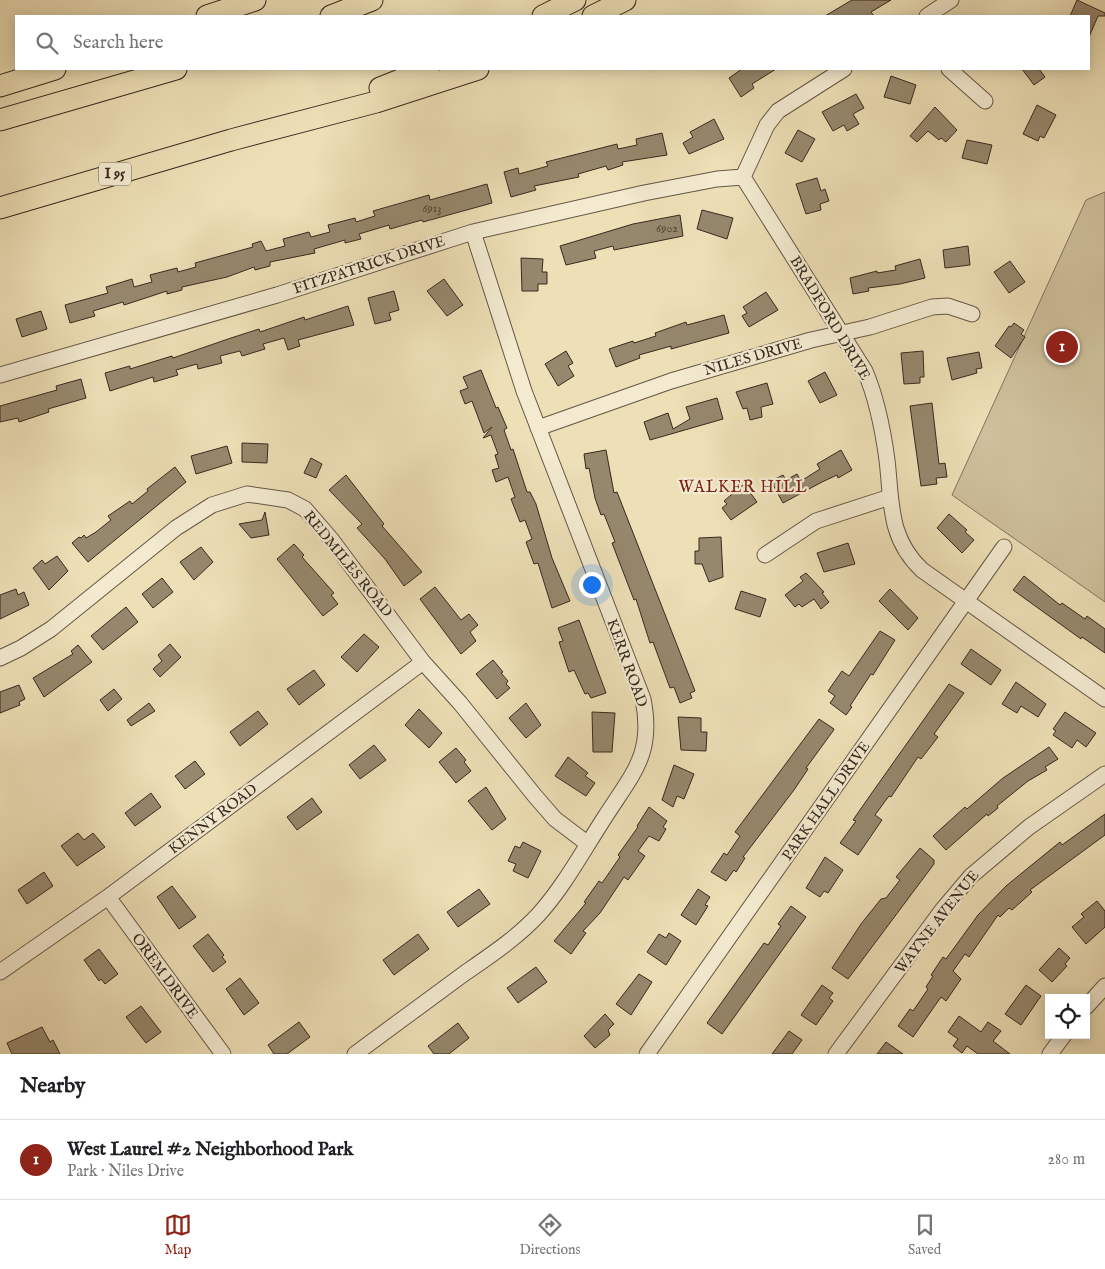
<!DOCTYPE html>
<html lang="en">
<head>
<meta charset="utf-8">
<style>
  :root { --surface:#fff; --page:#f6f6f6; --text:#202124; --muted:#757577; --line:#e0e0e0; --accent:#8f2418 }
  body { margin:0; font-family:"IM FELL English",serif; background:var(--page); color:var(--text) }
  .controls { position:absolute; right:15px; bottom:15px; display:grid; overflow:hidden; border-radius:0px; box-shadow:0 2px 12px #0003 }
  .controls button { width:45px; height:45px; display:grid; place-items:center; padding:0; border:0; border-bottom:1px solid var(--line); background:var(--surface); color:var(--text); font:25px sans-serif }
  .you { position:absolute; left:591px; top:584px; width:18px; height:18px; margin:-12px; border:4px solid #fff; border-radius:50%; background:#1a73e8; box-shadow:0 0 0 8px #1a73e833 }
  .badge { display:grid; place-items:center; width:32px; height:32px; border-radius:50%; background:var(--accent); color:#fff; font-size:16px; font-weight:700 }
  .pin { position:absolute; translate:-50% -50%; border:2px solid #fff; box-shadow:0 1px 5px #0006 }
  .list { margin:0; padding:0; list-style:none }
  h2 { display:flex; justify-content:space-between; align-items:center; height:65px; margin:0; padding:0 20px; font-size:21px }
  h2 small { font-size:16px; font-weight:400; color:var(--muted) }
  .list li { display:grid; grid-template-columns:32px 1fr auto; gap:15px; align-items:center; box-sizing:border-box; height:80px; padding:0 20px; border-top:1px solid var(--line) }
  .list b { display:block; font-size:19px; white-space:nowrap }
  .list p { margin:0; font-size:16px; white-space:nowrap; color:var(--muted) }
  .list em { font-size:16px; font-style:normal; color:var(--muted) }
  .icon { flex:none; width:28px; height:28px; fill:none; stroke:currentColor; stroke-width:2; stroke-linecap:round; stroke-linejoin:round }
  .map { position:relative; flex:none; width:1105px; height:1054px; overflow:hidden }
  .search { position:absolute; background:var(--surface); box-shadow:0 2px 12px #0003; left:15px; right:15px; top:15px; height:55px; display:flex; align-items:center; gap:12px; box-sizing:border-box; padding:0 18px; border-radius:0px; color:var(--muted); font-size:19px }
  .sheet { height:145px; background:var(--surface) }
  nav { display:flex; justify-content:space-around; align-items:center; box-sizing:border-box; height:70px; border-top:1px solid var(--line); background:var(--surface); font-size:14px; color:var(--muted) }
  nav a { display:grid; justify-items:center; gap:2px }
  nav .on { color:var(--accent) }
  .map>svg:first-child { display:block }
  .green { fill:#cec09c; stroke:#83745d }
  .building { fill:#96886d; stroke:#38291e }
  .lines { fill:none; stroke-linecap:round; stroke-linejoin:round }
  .minor-casing { stroke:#655644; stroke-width:17 }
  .highway-casing { stroke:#38291e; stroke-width:23 }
  .minor { stroke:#f3ead0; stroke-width:15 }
  .highway { stroke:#eddfb6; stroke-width:21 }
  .labels { text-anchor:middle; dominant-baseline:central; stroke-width:4.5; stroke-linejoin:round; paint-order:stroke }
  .number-label { font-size:12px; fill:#504132 }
  .shield { fill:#f3ead0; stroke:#706353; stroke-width:1 }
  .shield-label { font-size:14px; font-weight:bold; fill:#38291e }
  .street-label { font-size:15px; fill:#38291e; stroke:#f3ead0 }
  .neighbourhood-label { font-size:16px; letter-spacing:1px; fill:#7a1f14; stroke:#f3ead0 }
</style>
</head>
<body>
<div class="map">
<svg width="1105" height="1054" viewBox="0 0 1105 1054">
  <rect width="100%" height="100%" fill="#eddfb6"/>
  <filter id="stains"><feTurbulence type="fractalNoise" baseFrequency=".004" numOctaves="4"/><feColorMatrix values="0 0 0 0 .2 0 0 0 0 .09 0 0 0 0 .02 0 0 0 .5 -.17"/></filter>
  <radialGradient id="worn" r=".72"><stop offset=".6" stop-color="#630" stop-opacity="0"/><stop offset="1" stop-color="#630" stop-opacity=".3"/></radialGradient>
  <path class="green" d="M1105,192V602L952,495L1086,200Z"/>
  <path class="building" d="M852,0H891L871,12L874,16H825Z
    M1077,0L1105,13V16H1098L1089,37V16H1070Z
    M742,69H776L752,84L754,88L741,97L729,78Z
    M1022,69H1039L1045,77L1034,85Z
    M891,76L916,85L910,104L884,97Z
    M856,94L864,108L853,114L859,124L847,131L844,125L833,131L822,112Z
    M1037,105L1056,115L1044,138L1040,136L1038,141L1023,134Z
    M935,107L957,130L946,142L941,138L939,140L928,131L917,142L910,136Z
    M714,119L724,139L689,154L683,143L693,137L690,132Z
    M798,130L815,139L802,162L785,153Z
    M662,133L667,155L622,162L623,165L608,170L606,166L578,174L579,177L534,186L536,190L511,197L504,172L518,168L519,174L548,166L546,162L617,144L618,149L637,145L636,139Z
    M967,140L992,145L987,164L962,158Z
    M817,178L821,191L825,189L829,201L820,204L821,210L806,214L796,184Z
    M487,184L492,203L423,222L422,220L390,229L389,225L359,234L361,239L345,243V240L314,249L315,253L270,262V266L255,270L254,267L227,277L182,287V290L167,294V291L124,305L123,302L93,311L95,316L70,323L65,305L108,293L106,287L132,279L134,287L152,282L150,275L177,268L178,272L196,267L195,263L253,247L252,244L261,241L266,251L285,246L283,239L309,232L311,237L330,232L328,225L355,218L356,222L375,216L373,211L429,195L430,200Z
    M702,210L733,218L727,239L697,229Z
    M680,215L683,236L614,250L613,246L594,251L596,258L566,265L560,246L633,224Z
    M968,246L970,265L945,268L943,250Z
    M521,258L543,259L542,272H547V284H538V291H522Z
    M920,259L925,278L900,284L868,288L869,291L853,294L850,278L877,271V273L896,270L895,266Z
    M1010,261L1025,282L1009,293L994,272Z
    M444,279L463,305L447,316L427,291Z
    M394,291L399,310L389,313L391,320L375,324L368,298Z
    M766,292L778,310L749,327L742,316L747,313L743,307Z
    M348,306L354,325L298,340L300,346L288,350L284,338L263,344L265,349L242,356L240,351L220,356L222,363L198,369L197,364L176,370L178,375L154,382L153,377L110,391L105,373L130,366V369L172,356L173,358L231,338L259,329L260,332L304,317L305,320Z
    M41,311L47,329L22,337L16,319Z
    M724,315L729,333L671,349V346L639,355L640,358L616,367L609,349L633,341L634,343L656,336L655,333L686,322L687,325Z
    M1014,323L1024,330L1021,334L1025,337L1011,358L995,346L1009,326L1011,327Z
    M566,351L573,363L568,366L574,376L558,386L545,364Z
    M923,351L924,377H920V383L904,384L901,353Z
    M979,352L982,368L976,369L977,373L952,380L947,358Z
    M481,370L496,408L498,407L507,428L504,430L511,450L513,449L527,492H530L536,504L552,558L570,601L552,608L538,563L534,564L526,542L532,539L525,520L520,522L511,499L515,497L508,477L496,482L492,470L499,468L495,455L498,454L491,435L483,438L492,427L484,433L472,401L465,404L460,391L468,388L463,377Z
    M825,372L837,395L820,403L808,381Z
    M81,379L86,398L48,409L49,412L19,422L18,418L0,422V406L57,390L56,386Z
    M767,383L773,404L761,407L762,417L750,420L747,408L743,409L736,392Z
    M717,398L723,419L650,440L644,422L668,413L673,429L690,419L686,407Z
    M932,403L939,464L945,463L947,477L936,478L937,484L921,486L910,406Z
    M242,443L268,444L267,463L242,462Z
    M227,446L232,463L196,474L191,456Z
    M606,450L614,493L617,492L695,691L690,693L692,698L680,703L674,687L670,688L653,642L650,643L636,599L634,600L612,543L615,542L604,514L601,515L595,498L589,468L586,469L584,454Z
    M841,450L852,470L838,478L837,475L822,482L783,503L771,481L783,475L786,480L797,474L801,481L820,469L817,464Z
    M311,458L322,464L316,478L304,473Z
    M175,467L186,482L88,562L72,543L79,537L81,538L84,535L86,538L96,532L111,520L108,516L130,501L132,504L148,491L147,489Z
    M346,475L384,524L382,526L422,572L404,586L385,559L357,528L362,524L329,490Z
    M744,484L757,502L731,520L722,508L727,504L724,501Z
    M265,512L269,535L251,538L239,524L262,520Z
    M949,514L967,530L965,532L974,540L962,553L937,528Z
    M721,537L723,577L709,582L702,564H695V551H699V538Z
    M848,543L855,564L824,572L817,553Z
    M294,544L304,555L302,557L334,593L331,595L338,604L323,616L277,559Z
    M201,547L213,562L194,580L180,562Z
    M57,556L68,571L49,590L33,568L42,560L45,564Z
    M806,573L824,592L822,593L829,602L821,609L814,599L802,607L799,604L795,607L785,595L803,581L800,577Z
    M1024,576L1060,605L1062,603L1085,619L1087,616L1105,629V653L1082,637L1081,639L1013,590Z
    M162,578L173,592L153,608L142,594Z
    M435,587L461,620L469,614L478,625L470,632L476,641L461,654L420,599Z
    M16,589L18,595L24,592L29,605L0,619V595Z
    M890,589L918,618L908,630L879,601Z
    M741,591L766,599L760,617L735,609Z
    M126,607L138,622L103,650L91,636Z
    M579,620L606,693L591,698L588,693L585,694L574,670L569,672L559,642L563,641L558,628Z
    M880,631L895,640L873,675L871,674L850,706L852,707L846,715L830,703L835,696L828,691L842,671L849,676Z
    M364,634L379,647L357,672L341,657Z
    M170,644L181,657L160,677L153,669L162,661L158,655Z
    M78,645L92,662L44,697L33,678L73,654L71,651Z
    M971,649L1001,670L991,685L961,664Z
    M493,660L503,672L501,673L508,681L506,684L510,688L497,699L476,674Z
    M314,670L325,685L299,705L287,689Z
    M1016,682L1046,704L1038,717L1021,706L1017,713L1002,704Z
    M949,684L964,693L934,734L938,737L921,759L918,757L891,797L889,796L875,815L882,820L858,855L840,843L856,821L853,820L869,797Z
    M19,685L25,699L19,702L20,705L0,713V692Z
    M114,689L122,699L108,711L100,700Z
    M149,703L155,711L131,726L127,720Z
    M526,703L541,725L526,738L509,718Z
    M419,709L442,733L429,748L405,725Z
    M258,711L268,724L240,746L230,732Z
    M592,712L615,713L612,752H593Z
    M1065,712L1096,733L1086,747L1077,740L1072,748L1053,735L1056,731L1053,729Z
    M678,717L701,718V732H707L706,751L681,750Z
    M819,719L834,729L833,731L806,768L808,769L794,790L743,857L745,858L736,872L734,870L726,881L711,872L724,853L727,855L740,836L735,832Z
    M374,745L386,760L360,779L349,765Z
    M1049,747L1058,759L1045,767L1047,770L1028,781L997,806L998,808L988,816L987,814L946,850L933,836L965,807L967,809L1003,778Z
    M456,748L466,760L464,762L471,771L456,783L439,762Z
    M568,757L588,773L585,776L595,783L586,796L555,776Z
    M195,761L205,774L185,789L175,776Z
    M674,765L694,774L684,799L677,796L673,807L662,800Z
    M486,787L506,819L492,830L468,801Z
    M151,793L161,807L135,826L125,813Z
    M312,798L322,812L297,830L287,817Z
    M649,807L667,821L663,827L666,829L659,841L649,836L638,851L645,856L628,880L624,877L600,913L583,931L586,933L571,954L554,941L586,903L584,902L599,881L602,883L620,857L618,855L638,827L637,826Z
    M1105,814V835L1030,890L1032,892L1012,910L1009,908L1000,917L998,915L969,957L965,954L953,971L961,979L946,1001L941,997L913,1037L898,1026L910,1009L913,1011L928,989L926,987L933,976L931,975L943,957L946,959L978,915L1006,886L1060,842L1062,845Z
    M78,833L84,840L93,833L105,847L77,866L61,846Z
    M523,842L541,851L528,878L513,871L516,864L508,861L515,846L520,848Z
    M920,848L934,860V864L848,979L832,968L861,924L881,899L886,898L900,880L896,877Z
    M825,857L843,870L828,893L824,891L820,897L806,888Z
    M44,872L53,886L27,904L18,890Z
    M172,886L196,917L179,929L157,897Z
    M479,889L490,904L458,927L447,912Z
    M698,889L710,897L705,905L708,906L696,925L681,915Z
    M1097,901L1105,911V927L1086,944L1072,927L1084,917L1081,914Z
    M791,906L806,917L722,1034L707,1023L764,943L768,945L781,926L778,924Z
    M669,933L681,941L666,965L647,952L659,934L666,938Z
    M208,934L224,955L222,957L226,962L213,972L193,946Z
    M418,934L429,949L394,975L383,960Z
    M1059,948L1070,958L1065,964L1067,966L1052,982L1039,970Z
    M99,949L118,974L105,984L101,979L99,981L84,960Z
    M536,967L547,982L518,1003L507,988Z
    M639,974L652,982L631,1015L616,1004Z
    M240,978L259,1003L244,1015L226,989Z
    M822,985L833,993L829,998L833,1001L816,1025L801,1015Z
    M1026,985L1041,996L1021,1025L1005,1014Z
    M141,1006L161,1032L146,1043L126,1017Z
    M605,1014L614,1024L608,1030L610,1035L595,1048L584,1036Z
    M959,1016L981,1032L988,1022L1001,1031L993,1041L1010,1054H978L967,1046L962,1053L953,1046L958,1039L948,1032Z
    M299,1022L310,1037L287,1054H274L268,1045Z
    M458,1023L469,1038L449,1054H434L428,1046Z
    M42,1027L50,1042L53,1040L60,1054H12L7,1043Z
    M789,1031L802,1040L792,1054H772Z
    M886,1042L903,1054H877Z"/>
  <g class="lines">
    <g class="minor-casing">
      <path id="minor" d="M927,16L951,0
        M949,69L985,101
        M743,177L865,371C877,399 883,430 887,460C892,502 888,538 922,570L1105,699
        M743,177L767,125L778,111L844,69
        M0,375L277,295L473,232L644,193L717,179L743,177
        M538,428L671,381L811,340L870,327L932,307L948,306L972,314
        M765,555L816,521L890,497
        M0,658L21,648L51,629L176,528L212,505L247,494L288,500L305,509L331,539L423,662L460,703L535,796L555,819L588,844
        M108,897L223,1054
        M0,972L108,897L423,662
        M1086,1007L1105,986
        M355,1054C392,1027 428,1000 465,973C491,955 518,937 539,914C565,885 584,849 605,817C633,773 654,754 643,699L524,391L473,232
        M647,1054L1004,547
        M836,1054L943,909L971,876L1029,827L1105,774
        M1050,1054L1064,1035"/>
    </g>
    <g class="highway-casing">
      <path id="highway" d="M207,16L255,0
        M331,16L372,0
        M543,16L575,0
        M593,16L625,0
        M0,86L55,69
        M380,88L428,69
        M0,120L176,69
        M0,208L231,140L376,102L478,69"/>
    </g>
    <use href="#minor" class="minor"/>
    <use href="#highway" class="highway"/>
  </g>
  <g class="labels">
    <g class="number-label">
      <text x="432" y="208">6913</text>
      <text x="667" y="228">6902</text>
    </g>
    <rect class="shield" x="99" y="162.5" width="32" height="23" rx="4"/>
    <g class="shield-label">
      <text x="115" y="174">I 95</text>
    </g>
    <g class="street-label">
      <text transform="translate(369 265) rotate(-18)">FITZPATRICK DRIVE</text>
      <text transform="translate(830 318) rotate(59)">BRADFORD DRIVE</text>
      <text transform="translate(753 357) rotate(-16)">NILES DRIVE</text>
      <text transform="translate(348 564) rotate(51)">REDMILES ROAD</text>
      <text transform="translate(627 663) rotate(70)">KERR ROAD</text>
      <text transform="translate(826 801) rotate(-55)">PARK HALL DRIVE</text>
      <text transform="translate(213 819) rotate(-37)">KENNY ROAD</text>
      <text transform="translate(937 922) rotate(-52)">WAYNE AVENUE</text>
      <text transform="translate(165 976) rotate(54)">OREM DRIVE</text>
    </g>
    <g class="neighbourhood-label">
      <text x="743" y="488">WALKER HILL</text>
    </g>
  </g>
  <rect width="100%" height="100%" filter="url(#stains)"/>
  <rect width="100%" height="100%" fill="url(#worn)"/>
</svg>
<div class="controls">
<button><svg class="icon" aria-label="locate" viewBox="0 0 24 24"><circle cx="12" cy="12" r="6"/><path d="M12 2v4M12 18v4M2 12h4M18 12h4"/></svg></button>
</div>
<div class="you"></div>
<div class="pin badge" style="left:1062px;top:347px">1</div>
<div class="search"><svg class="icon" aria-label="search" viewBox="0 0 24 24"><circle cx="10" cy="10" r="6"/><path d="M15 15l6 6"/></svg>Search here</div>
</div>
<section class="sheet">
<h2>Nearby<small></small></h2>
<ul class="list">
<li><span class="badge">1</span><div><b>West Laurel #2 Neighborhood Park</b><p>Park · Niles Drive</p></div><em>280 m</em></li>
</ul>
</section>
<nav>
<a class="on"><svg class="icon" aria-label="map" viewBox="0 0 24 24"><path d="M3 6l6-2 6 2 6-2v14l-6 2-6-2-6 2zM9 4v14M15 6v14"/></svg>Map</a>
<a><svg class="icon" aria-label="directions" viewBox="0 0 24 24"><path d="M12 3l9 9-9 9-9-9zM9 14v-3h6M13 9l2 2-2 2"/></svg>Directions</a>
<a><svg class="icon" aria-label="saved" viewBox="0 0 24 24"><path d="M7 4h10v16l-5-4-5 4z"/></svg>Saved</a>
</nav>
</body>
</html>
